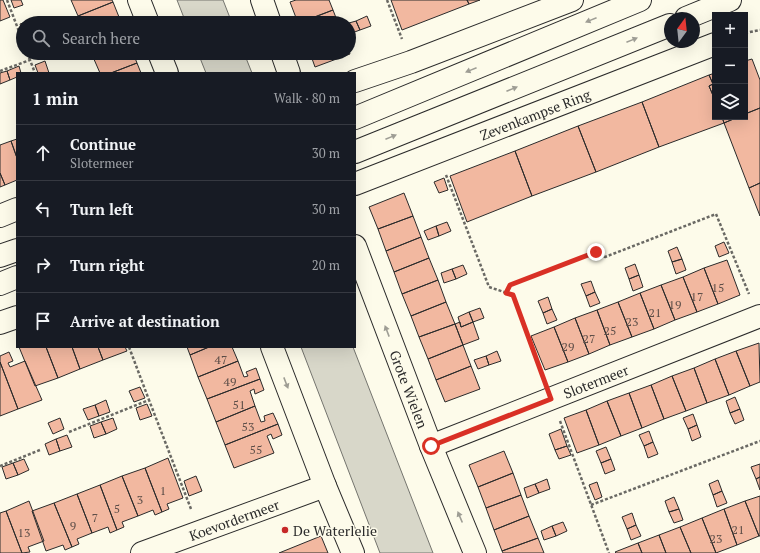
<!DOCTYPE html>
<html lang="en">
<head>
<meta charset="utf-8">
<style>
  :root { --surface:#171b24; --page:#20242c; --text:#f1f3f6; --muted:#9ea1a6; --line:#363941 }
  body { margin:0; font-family:"PT Serif",serif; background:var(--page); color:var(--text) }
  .controls { position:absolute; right:12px; top:12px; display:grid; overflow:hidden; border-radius:0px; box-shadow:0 4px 16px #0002 }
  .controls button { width:36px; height:36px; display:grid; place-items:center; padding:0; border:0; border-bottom:1px solid var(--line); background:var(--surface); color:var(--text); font:20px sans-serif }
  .compass { position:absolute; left:664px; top:12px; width:36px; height:36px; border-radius:50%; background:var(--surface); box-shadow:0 4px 16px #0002; rotate:15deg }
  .stop { position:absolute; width:12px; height:12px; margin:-9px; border:3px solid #d93025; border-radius:50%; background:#fff }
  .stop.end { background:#d93025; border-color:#fff; box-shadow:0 1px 4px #0008 }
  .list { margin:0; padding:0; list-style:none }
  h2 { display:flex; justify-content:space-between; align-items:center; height:52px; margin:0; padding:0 16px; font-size:17px }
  h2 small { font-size:13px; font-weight:400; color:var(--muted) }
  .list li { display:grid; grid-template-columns:26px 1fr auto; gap:12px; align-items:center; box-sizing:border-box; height:56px; padding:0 16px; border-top:1px solid var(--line) }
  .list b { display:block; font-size:15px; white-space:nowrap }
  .list p { margin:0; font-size:13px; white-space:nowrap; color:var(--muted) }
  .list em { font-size:13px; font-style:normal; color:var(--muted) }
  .icon { flex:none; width:22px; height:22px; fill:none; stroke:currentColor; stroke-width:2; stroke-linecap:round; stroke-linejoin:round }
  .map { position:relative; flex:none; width:760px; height:553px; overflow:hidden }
  .search { position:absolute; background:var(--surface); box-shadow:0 4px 16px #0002; left:16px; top:16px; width:340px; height:44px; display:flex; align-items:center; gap:10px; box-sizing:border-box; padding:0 14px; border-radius:22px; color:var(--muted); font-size:15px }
  .panel { position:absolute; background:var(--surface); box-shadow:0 4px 16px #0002; left:16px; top:72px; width:340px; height:276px; border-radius:0px }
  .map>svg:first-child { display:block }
  .water { fill:#d8d7c9; stroke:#74746e }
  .building { fill:#f2b8a0; stroke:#2b2b2b }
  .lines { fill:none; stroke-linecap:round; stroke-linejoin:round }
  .minor-casing { stroke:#2b2b2b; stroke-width:24 }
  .secondary-casing { stroke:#2b2b2b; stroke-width:24 }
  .path { stroke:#6a6964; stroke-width:2.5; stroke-dasharray:3 2; stroke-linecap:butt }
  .minor { stroke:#fdfbea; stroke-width:22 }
  .secondary { stroke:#fdfbea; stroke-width:22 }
  .oneway { fill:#9e9d94 }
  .route { stroke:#d93025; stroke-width:5 }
  .poi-dot { fill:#c62828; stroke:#fdfbea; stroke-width:1.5 }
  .labels { text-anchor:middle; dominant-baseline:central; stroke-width:3; stroke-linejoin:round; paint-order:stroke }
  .number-label { font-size:12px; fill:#5d4e48 }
  .street-label { font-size:14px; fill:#2b2b2b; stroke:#fdfbea }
  .poi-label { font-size:14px; fill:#2b2b2b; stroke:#fdfbea; text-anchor:start }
</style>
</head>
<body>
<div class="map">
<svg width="760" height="553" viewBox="0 0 760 553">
  <rect width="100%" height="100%" fill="#fdfbea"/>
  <path class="water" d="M177,0H223L232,23H186Z
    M198,53H244L252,73H206Z
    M301,347H353L433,553H380Z"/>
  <path class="building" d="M0,0H3L10,17L0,21Z
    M11,0H21L23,5L14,8Z
    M71,0H112L113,2L78,16Z
    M296,0H329L333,10L298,23L290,2Z
    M391,0H467L469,4L402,30Z
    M467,0H480L469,4Z
    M113,2L121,22L80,23L78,16Z
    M333,10L338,23H300Z
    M367,16L371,26L360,30L356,21Z
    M356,21L360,30L349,34V23Z
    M23,23V33L20,24Z
    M349,51L350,54L315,67L310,53H349Z
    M92,53H103L93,57Z
    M103,53H133L137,63L111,73H100L93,57Z
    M752,59L760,80V108L745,114V61Z
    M45,61L49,73H38L35,65Z
    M137,63L141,73H111Z
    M19,66L21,73H17V77L10,80L7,71Z
    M7,71L10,80L0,84V73Z
    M715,73V100L709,86L713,84L709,75Z
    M709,75L713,84L709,86L715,100V117H722L724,123L659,147L642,102Z
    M642,102L659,147L596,172L578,126Z
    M760,108V183L749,188L724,123L738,117H745V114Z
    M722,117H738L724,123Z
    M578,126L596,172L532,196L515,151Z
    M17,139V158L11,141Z
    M11,141L17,158V180L5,185L0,173V145Z
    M515,151L532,196L467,222L450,176Z
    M0,173L5,185L0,187Z
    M444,178L448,190L439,193L434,182Z
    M760,183V216L749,188Z
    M404,193L413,216L378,229L369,207Z
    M413,216L421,237L386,251L378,229Z
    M447,222L451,231L439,236L436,226Z
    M436,226L439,236L428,240L424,231Z
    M421,237L429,258L394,272L386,251Z
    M724,242L729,253L719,257L715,246Z
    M677,247L682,259L672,262L668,251Z
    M429,258L438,280L402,294L394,272Z
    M682,259L686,270L676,274L672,262Z
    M727,260L740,295L718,304L704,268Z
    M635,264L639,275L629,279L625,268Z
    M463,265L467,274L456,279L452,269Z
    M704,268L718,304L697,312L683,277Z
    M452,269L456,279L444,283L441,273Z
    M639,275L643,287L633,291L629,279Z
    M683,277L697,312L675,320L661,285Z
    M438,280L446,302L411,316L402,294Z
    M591,281L595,292L586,296L581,284Z
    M661,285L675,320L654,329L640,293Z
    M595,292L600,303L590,307L586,296Z
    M640,293L654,329L632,337L618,302Z
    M548,297L552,309L543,313L538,301Z
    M446,302L455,324L419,337L411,316Z
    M618,302L632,337L610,345L597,310Z
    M480,308L484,318L473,322L469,312Z
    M552,309L557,320L547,324L543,313Z
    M597,310L610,345L589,354L575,318Z
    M469,312L473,322L461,327L458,317Z
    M575,318L589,354L568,362L554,327Z
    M460,322L461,327L473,322L479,339L463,345L455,324Z
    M455,324L463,345L428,359L419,337Z
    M554,327L568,362L545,370L531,336Z
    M759,343L760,382L750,386L736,351Z
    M463,345L471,366L436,380L428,359Z
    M19,347H46L58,378L35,386Z
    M46,347H72L80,369L58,378Z
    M72,347H98L103,360L80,369Z
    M98,347H125L127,351L103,360Z
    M187,347H209L190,355Z
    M209,347H232L238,361L198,377L190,355Z
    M497,351L501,361L489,365L486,356Z
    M736,351L750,386L729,395L715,359Z
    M9,352L13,361L8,363L10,367L25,361L42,400L18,409L0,362V356Z
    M486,356L489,365L478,369L474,360Z
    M715,359L729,395L707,403L694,368Z
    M238,361L244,377L248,376L246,372L256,368L260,379L207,399L198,377Z
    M0,362L18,409L0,416Z
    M471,366L480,389L445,402L436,380Z
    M694,368L707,403L686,411L672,376Z
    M672,376L686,411L664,419L651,385Z
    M260,379L264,390L255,394L254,389L250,391L255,406L216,422L207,399Z
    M651,385L664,419L642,428L629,393Z
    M140,387L145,398L134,402L129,391Z
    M629,393L642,428L621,436L607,401Z
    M735,397L740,409L730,413L726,401Z
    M106,400L110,412L99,416L95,405Z
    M607,401L621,436L599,445L586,410Z
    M147,404L152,416L140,420L136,408Z
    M95,405L99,416L88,420L83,409Z
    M255,406L261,422L265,421L264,416L273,413L278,424L225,445L216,422Z
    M740,409L744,420L735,424L730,413Z
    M586,410L599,445L577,453L564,418Z
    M693,414L697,425L688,429L683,418Z
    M60,418L64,429L53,434L48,423Z
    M113,418L117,429L106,434L101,422Z
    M101,422L106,434L94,438L90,426Z
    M278,424L282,435L273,439L271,434L267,436L274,453L234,468L225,445Z
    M697,425L701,437L692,441L688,429Z
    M561,429L567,446L555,450L549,434Z
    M649,431L653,442L644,446L639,435Z
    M67,435L72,447L60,451L56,439Z
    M56,439L60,451L49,455L45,444Z
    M653,442L658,454L648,458L644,446Z
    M567,446L571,455L559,459L555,450Z
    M606,447L611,459L601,463L596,451Z
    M504,451L513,473L478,487L469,465Z
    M168,458L183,498L167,504L169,509L162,512L145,468Z
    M24,459L29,470L18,475L13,463Z
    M611,459L615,470L605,474L601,463Z
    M13,463L18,475L6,479L2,467Z
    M760,464V477L756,479L751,467Z
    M145,468L162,512L155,515L153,510L138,516L122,476Z
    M513,473L521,495L486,508L478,487Z
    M122,476L138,516L122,522L124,527L117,530L100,485Z
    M196,476L202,491L189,496L184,481Z
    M760,477V490L756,479Z
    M547,479L550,489L539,493L535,484Z
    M718,480L722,491L713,495L709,484Z
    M597,482L602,497L595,500L589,485Z
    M535,484L539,493L527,498L524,488Z
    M100,485L117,530L110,533L108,527L92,533L77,494Z
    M722,491L727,503L717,507L713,495Z
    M77,494L92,533L77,539L79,544L72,547L54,503Z
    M521,495L529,516L494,530L486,508Z
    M760,496V536H759L745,501Z
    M674,497L679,509L669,512L665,501Z
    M29,501L44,541L28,547L30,552L22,553L6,511Z
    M745,501L759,536L737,545L724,509Z
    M54,503L72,547L65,550L63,545L46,551L32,511Z
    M679,509L683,520L674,523L669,512Z
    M724,509L737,545L716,553L702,518Z
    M6,511L22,553H0V513Z
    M632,513L636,525L627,529L622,517Z
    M529,516L538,538L502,551L494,530Z
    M702,518L716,553H691L680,527Z
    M563,522L567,531L556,536L552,526Z
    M636,525L641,536L631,540L627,529Z
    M552,526L556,536L544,540L541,531Z
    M680,527L691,553H666L659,535Z
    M659,535L666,553H642L638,543Z
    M321,536L328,553H279Z
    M538,538L544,553H503L502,551Z
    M638,543L642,553H616L615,552Z"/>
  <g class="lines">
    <g class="minor-casing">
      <g id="minor">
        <path d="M139,0L148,23"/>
        <path d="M262,0L270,23"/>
        <path d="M159,53L167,73"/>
        <path d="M282,53L289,73"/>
        <path d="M355,81L411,62L572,0"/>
        <path id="s1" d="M355,184L715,44"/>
        <path d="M0,216L17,209"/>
        <path id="s2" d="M355,246L431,446L475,553"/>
        <path d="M0,323L17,317"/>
        <path d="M272,347L325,486L353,553"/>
        <path id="s3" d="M431,446L760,316"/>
        <path id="s4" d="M142,553L325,486"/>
      </g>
    </g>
    <g class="secondary-casing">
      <path id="secondary" d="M686,18L730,0
        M355,118L640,0
        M355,152L670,25
        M0,256L17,250
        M0,284L17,277"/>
    </g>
    <path class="path" d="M7,0L23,42
      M387,0L402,39
      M745,33L760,30
      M27,53L30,60
      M0,71L30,60L35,73
      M446,175L489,287L513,295L542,374
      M507,293L510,285L596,252L605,257L716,214L749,294
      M129,347L149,400
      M560,421L609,553
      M69,432L149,400L191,509
      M0,466L40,450
      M591,505L760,441"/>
    <use href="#minor" class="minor"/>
    <use href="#secondary" class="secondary"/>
  </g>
  <defs><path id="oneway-solid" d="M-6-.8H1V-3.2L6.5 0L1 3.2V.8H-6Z"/></defs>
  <g class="oneway">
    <use href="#oneway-solid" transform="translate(591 20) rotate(158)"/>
    <use href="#oneway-solid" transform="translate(632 40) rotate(-22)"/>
    <use href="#oneway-solid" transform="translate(471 70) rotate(158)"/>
    <use href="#oneway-solid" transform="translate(512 89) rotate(-22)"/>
    <use href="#oneway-solid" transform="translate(391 137) rotate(-22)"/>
    <use href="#oneway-solid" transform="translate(387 331) rotate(-111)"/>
    <use href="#oneway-solid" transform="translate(286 383) rotate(69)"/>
    <use href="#oneway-solid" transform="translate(460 517) rotate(-113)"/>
  </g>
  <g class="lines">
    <path class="route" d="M431,446L551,399L513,295L506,293L510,285L596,252"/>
  </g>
  <circle class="poi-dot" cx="285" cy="530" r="4"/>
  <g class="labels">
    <g class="number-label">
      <text x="718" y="287">15</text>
      <text x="697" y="296">17</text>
      <text x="675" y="304">19</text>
      <text x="655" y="312">21</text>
      <text x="632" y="321">23</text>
      <text x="610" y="330">25</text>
      <text x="589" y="338">27</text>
      <text x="568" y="346">29</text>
      <text x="221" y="359">47</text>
      <text x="230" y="381">49</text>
      <text x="239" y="404">51</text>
      <text x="248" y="426">53</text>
      <text x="256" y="449">55</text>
      <text x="163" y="490">1</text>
      <text x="140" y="499">3</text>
      <text x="117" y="508">5</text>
      <text x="95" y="517">7</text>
      <text x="73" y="525">9</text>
      <text x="738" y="529">21</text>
      <text x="24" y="532">13</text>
      <text x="716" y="538">23</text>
    </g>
    <g class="street-label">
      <text stroke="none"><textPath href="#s1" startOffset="193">Zevenkampse Ring</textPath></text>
      <text stroke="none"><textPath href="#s3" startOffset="177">Slotermeer</textPath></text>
      <text stroke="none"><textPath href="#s2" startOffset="153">Grote Wielen</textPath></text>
      <text stroke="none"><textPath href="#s4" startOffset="98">Koevordermeer</textPath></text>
    </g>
    <g class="poi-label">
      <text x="293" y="530">De Waterlelie</text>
    </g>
  </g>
</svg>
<div class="controls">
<button>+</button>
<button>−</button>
<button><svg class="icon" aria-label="layers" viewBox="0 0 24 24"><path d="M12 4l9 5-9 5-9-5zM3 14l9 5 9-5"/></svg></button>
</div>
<svg class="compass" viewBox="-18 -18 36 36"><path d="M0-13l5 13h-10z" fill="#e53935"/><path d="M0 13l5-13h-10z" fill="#9ea1a6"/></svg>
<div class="stop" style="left:431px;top:446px"></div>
<div class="stop end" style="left:596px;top:252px"></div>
<div class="search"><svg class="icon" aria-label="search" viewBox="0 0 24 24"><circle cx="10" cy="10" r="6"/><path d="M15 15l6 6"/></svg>Search here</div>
<section class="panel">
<h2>1 min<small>Walk · 80 m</small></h2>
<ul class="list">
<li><svg class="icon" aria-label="ahead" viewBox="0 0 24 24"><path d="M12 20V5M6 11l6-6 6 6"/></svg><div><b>Continue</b><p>Slotermeer</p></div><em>30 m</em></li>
<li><svg class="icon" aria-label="left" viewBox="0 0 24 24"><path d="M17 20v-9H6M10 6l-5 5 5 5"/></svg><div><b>Turn left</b></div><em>30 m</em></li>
<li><svg class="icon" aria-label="right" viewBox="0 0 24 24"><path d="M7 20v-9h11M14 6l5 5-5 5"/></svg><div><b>Turn right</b></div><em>20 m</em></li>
<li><svg class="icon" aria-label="arrive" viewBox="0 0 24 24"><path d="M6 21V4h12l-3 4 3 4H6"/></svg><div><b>Arrive at destination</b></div></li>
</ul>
</section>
</div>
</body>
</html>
